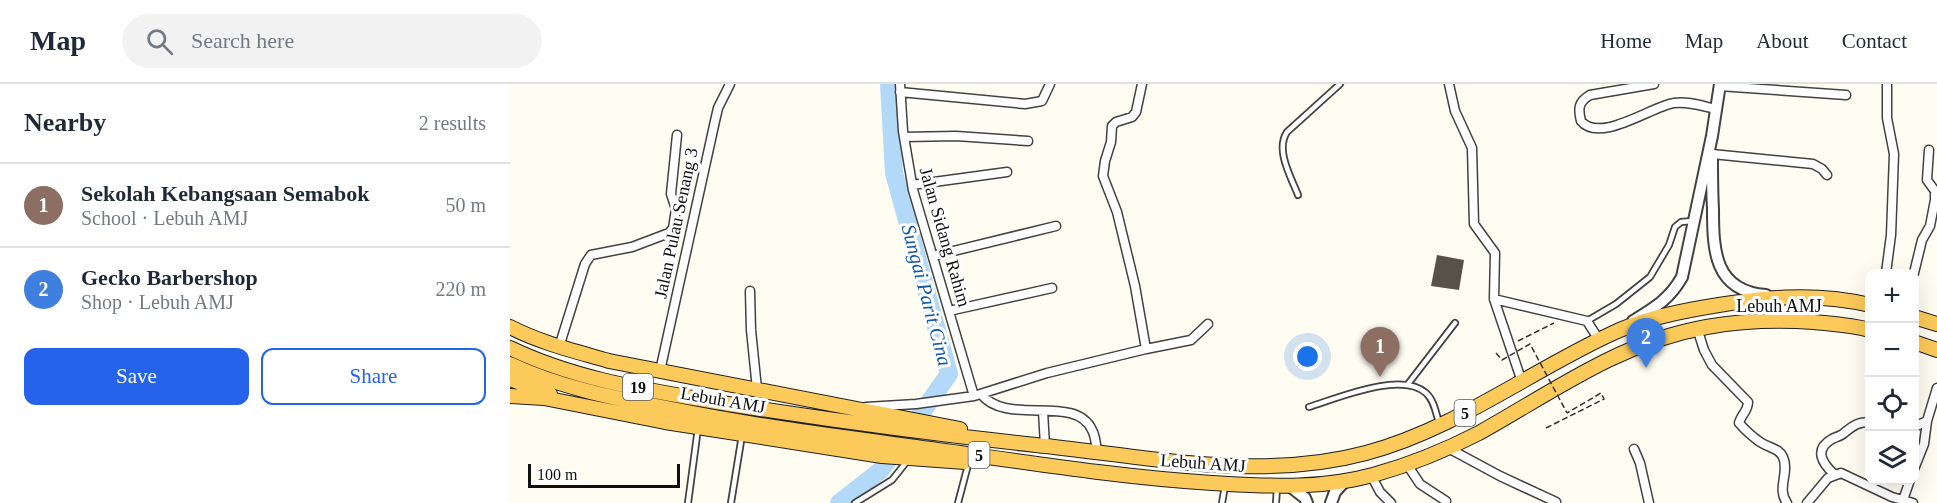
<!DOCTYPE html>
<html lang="en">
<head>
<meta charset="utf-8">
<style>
  :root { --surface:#fff; --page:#f2f2f3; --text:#1f2937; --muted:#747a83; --line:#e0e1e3; --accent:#2563eb }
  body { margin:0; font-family:"Times New Roman",serif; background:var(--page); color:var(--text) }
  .controls { position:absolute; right:18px; bottom:18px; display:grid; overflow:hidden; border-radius:12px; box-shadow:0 6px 24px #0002 }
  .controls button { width:54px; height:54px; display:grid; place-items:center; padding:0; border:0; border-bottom:2px solid var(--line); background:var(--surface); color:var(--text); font:30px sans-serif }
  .scale { position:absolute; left:18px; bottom:15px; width:152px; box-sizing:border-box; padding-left:6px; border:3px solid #0f0f0f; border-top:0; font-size:16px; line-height:21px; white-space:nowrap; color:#0f0f0f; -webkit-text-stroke:4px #fff; paint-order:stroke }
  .you { position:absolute; left:798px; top:273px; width:21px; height:21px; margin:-15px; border:4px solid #fff; border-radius:50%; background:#1a73e8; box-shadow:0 0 0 9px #1a73e833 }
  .badge { display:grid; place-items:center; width:39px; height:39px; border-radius:50%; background:var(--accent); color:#fff; font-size:20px; font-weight:700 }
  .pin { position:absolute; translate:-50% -50px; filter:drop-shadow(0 2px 3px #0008) }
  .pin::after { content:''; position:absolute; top:32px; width:21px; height:18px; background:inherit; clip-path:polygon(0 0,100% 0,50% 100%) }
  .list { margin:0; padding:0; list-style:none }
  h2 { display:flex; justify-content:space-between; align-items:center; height:78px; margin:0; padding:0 24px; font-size:26px }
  h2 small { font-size:20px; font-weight:400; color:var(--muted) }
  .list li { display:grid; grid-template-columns:39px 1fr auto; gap:18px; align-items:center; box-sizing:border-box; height:84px; padding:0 24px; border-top:2px solid var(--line) }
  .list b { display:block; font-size:22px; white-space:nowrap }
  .list p { margin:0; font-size:20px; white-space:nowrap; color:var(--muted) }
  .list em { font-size:20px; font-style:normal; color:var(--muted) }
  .actions { display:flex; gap:12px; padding:18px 24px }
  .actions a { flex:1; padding:14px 0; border:2px solid var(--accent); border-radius:12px; text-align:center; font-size:21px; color:var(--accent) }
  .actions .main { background:var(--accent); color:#fff }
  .icon { flex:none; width:33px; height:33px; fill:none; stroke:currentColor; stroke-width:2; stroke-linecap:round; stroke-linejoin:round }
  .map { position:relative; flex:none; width:1427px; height:419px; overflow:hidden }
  header { display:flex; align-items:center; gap:36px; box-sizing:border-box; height:84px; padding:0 30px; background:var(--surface); border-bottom:2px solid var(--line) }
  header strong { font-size:28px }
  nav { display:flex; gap:33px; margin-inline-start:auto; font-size:21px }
  .search { width:420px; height:54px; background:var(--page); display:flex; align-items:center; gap:15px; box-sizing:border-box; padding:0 21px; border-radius:33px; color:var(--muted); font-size:22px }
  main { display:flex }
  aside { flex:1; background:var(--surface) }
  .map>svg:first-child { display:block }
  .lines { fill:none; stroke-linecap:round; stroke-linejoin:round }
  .river { stroke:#b3d9f9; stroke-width:18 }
  .building { fill:#58514a }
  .service-casing { stroke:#424242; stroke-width:8 }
  .minor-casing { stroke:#424242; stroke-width:11 }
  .tertiary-casing { stroke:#424242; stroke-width:14 }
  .trunk-casing { stroke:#202020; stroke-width:16 }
  .path { stroke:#313131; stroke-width:1.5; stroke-dasharray:6 3; stroke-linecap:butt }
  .service { stroke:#fff; stroke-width:4.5 }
  .minor { stroke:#fff; stroke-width:8 }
  .tertiary { stroke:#fff; stroke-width:10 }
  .trunk { stroke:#fcca5a; stroke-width:14 }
  .path-bridge { stroke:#313131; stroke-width:1.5; stroke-dasharray:6 3; stroke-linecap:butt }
  .labels { text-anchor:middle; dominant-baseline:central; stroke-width:6; stroke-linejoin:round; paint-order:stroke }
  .shield { fill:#fff; stroke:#575757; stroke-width:1.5 }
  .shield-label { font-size:16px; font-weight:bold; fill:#0f0f0f }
  .street-label { font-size:18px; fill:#0f0f0f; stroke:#fff }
  .water-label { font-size:20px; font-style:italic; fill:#1159a7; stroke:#fff }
</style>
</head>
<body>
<header>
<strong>Map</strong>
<div class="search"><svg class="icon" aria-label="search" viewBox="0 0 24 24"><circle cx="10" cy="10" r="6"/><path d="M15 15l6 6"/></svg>Search here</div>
<nav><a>Home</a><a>Map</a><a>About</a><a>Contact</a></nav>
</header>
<main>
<aside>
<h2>Nearby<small>2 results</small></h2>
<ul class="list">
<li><span class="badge" style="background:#8d6e63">1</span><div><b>Sekolah Kebangsaan Semabok</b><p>School · Lebuh AMJ</p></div><em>50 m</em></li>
<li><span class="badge" style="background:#3f7fe0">2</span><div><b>Gecko Barbershop</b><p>Shop · Lebuh AMJ</p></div><em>220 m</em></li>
</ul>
<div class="actions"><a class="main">Save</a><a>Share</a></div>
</aside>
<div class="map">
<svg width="1427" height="419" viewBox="0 0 1427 419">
  <rect width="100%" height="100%" fill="#fffdf1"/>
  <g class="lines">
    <path class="river" d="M329,419L371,386L439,290L384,89L379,0"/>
  </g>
  <path class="building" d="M927,171L954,176L949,206L921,202Z"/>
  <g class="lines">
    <g class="service-casing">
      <path id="service" d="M788,111C781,93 765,66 777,48L830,0
        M1077,237L1106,220L1140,193L1159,161L1165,143L1171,138L1182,137
        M898,300L945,239
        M799,323C828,314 891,287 916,309C924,316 926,329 929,339
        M178,419L188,344
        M221,419L232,351
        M345,419L382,396L398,376
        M448,419L458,381
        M712,419L715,402
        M766,419L767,404"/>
    </g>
    <g class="minor-casing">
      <path id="minor" d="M390,0L393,47L403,106L464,312
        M632,0L626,28L622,33L606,38L602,42L601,58L595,77L593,92L607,128L625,202L636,265
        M939,0L945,27L962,64L964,140L985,169L984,215L1012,298
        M1144,0L1080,11C1068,18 1068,25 1071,37C1090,60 1142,22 1164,19C1178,17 1192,22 1206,25
        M1209,2L1336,11
        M390,8L515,20L532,17L540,0
        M394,53L446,52L518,57
        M1202,70L1303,80L1312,85L1317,91
        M402,101L497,88
        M423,172L546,142
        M1376,189L1381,151L1384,70L1377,34V0
        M1404,189L1412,156L1420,142L1425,116V107L1417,96L1419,66
        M240,207L241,246L247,305
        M984,215L1077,237L1089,256
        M439,227L542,204
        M1187,244L1194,266L1202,281L1238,318C1238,327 1231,331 1229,339C1235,346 1243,353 1250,358C1259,364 1269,364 1273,373C1280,389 1266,404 1277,419
        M49,263L75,180L81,171L122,163L159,149L163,144L166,125L161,110L167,51
        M150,287L205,37L208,24L220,0
        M471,310C497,343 565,309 582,346C586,353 586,362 587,369
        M356,323L406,320L464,312L537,289L636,265L681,256L698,240
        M533,327L535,362
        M1404,343L1417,337
        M938,364L990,392L1046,418
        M1124,365L1130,379L1139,419
        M896,379L910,400L936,417
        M1404,385L1414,360L1417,337L1427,304
        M1324,390C1313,380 1303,366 1322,355C1326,353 1331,352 1334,349C1343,342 1347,338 1360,338
        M861,391L870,408L881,419
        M1400,396L1393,416L1403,419
        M1297,419L1318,394L1331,389L1382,413L1393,416"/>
    </g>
    <g class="tertiary-casing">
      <path id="tertiary" d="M1202,73C1202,90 1202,107 1203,125C1203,166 1204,207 1256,211
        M1123,237C1144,224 1159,216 1172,193L1202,52L1210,0
        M781,403L795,414L797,419
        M821,419L825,408L834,398"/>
    </g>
    <g class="trunk-casing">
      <path id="trunk" d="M1404,233L1427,240
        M0,243C31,259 65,267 99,277L450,345
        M1404,258L1427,266
        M0,264C68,297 144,307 218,320C320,336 423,350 526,361C634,372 748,398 856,369C946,345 1020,287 1103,249C1131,236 1162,229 1191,224C1248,214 1303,207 1360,221
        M0,280C49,303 103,314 156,324C244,342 333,353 421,365C515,378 608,393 702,399C759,402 807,406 863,391C899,381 936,366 969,349C1012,325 1053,298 1098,276C1165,243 1229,233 1304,238C1323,240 1341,241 1360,246
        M0,295L40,310
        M0,312L34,314L155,338L372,372L455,378"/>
    </g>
    <path class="path" d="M1008,257L1044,239
      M1036,344L1094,315L1091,309L1057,329"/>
    <use href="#service" class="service"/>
    <use href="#minor" class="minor"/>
    <use href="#tertiary" class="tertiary"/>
    <use href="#trunk" class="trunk"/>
    <path class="path-bridge" d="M986,269L992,276L1020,260L1057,329"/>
  </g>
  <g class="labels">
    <g class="shield">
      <rect x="113" y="290" width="30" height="26" rx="4.5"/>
      <rect x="944.5" y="316" width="21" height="26" rx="4.5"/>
      <rect x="458.5" y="358" width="21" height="26" rx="4.5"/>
    </g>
    <g class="shield-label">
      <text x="128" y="303">19</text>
      <text x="955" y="329">5</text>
      <text x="469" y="371">5</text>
    </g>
    <g class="street-label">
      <text transform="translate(166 139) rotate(-78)">Jalan Pulau Senang 3</text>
      <text transform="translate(435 153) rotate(74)">Jalan Sidang Rahim</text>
      <text x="1269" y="222">Lebuh AMJ</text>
      <text transform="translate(213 316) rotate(10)">Lebuh AMJ</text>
      <text transform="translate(693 379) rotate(4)">Lebuh AMJ</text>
    </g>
    <g class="water-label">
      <text transform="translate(417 211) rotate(75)">Sungai Parit Cina</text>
    </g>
  </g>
</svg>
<div class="controls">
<button>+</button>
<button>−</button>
<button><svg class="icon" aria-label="locate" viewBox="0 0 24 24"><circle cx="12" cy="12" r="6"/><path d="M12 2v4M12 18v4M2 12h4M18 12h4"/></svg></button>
<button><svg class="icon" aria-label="layers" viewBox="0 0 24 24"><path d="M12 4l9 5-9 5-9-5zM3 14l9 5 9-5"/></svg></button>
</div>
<div class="scale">100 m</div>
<div class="you"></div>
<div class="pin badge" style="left:870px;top:293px;background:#8d6e63">1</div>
<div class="pin badge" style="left:1136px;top:284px;background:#3f7fe0">2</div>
</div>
</main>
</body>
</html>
